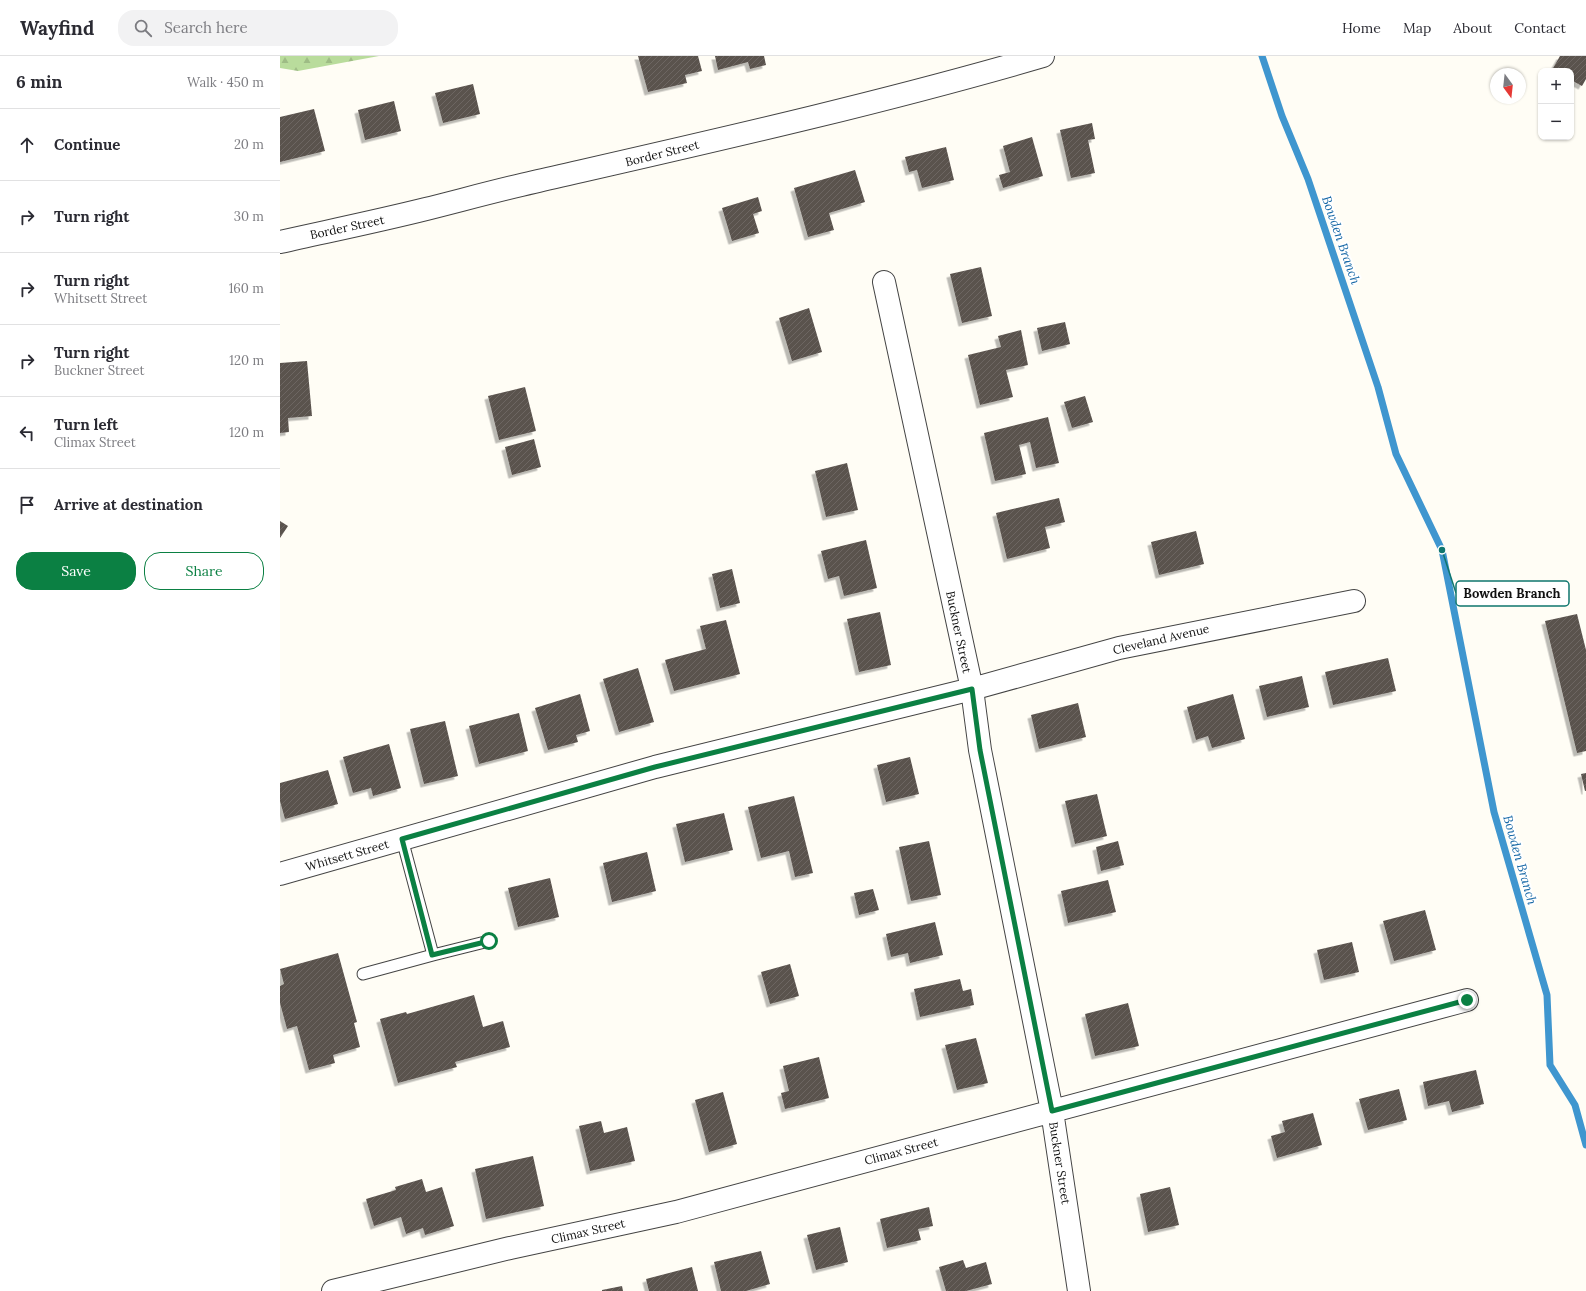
<!DOCTYPE html>
<html lang="en">
<head>
<meta charset="utf-8">
<style>
  :root { --surface:#fff; --page:#f2f2f3; --text:#2b2b33; --muted:#7c7c81; --line:#e1e1e2; --accent:#0b8043 }
  body { margin:0; font-family:Lora,serif; background:var(--page); color:var(--text) }
  .controls { position:absolute; right:12px; top:12px; display:grid; overflow:hidden; border-radius:8px; box-shadow:0 1px 3px #0004 }
  .controls button { width:36px; height:36px; display:grid; place-items:center; padding:0; border:0; border-bottom:1px solid var(--line); background:var(--surface); color:var(--text); font:20px sans-serif }
  .compass { position:absolute; left:1210px; top:12px; width:36px; height:36px; border-radius:50%; background:var(--surface); box-shadow:0 1px 3px #0004; rotate:165deg }
  .stop { position:absolute; width:12px; height:12px; margin:-9px; border:3px solid #0b8043; border-radius:50%; background:#fff }
  .stop.end { background:#0b8043; border-color:#fff; box-shadow:0 1px 4px #0008 }
  .list { margin:0; padding:0; list-style:none }
  h2 { display:flex; justify-content:space-between; align-items:center; height:52px; margin:0; padding:0 16px; font-size:17px }
  h2 small { font-size:13px; font-weight:400; color:var(--muted) }
  .list li { display:grid; grid-template-columns:26px 1fr auto; gap:12px; align-items:center; box-sizing:border-box; height:72px; padding:0 16px; border-top:1px solid var(--line) }
  .list b { display:block; font-size:15px; white-space:nowrap }
  .list p { margin:0; font-size:13px; white-space:nowrap; color:var(--muted) }
  .list em { font-size:13px; font-style:normal; color:var(--muted) }
  .actions { display:flex; gap:8px; padding:12px 16px }
  .actions a { flex:1; padding:9px 0; border:1px solid var(--accent); border-radius:16px; text-align:center; font-size:14px; color:var(--accent) }
  .actions .main { background:var(--accent); color:#fff }
  .icon { flex:none; width:22px; height:22px; fill:none; stroke:currentColor; stroke-width:2; stroke-linecap:round; stroke-linejoin:round }
  .map { position:relative; flex:none; width:1306px; height:1235px; overflow:hidden }
  header { display:flex; align-items:center; gap:24px; box-sizing:border-box; height:56px; padding:0 20px; background:var(--surface); border-bottom:1px solid var(--line) }
  header strong { font-size:19px }
  nav { display:flex; gap:22px; margin-inline-start:auto; font-size:14px }
  .search { width:280px; height:36px; background:var(--page); display:flex; align-items:center; gap:10px; box-sizing:border-box; padding:0 14px; border-radius:16px; color:var(--muted); font-size:15px }
  main { display:flex }
  aside { flex:1; background:var(--surface) }
  .map>svg:first-child { display:block }
  .forest { fill:url(#forest-firs) }
  .lines { fill:none; stroke-linecap:round; stroke-linejoin:round }
  .stream { stroke:#3f96cf; stroke-width:7 }
  .building { fill:url(#building-hatch); filter:url(#shadow) }
  .lane-casing { stroke:#444; stroke-width:13 }
  .street-casing { stroke:#444; stroke-width:24 }
  .lane { stroke:#fff; stroke-width:11 }
  .street { stroke:#fff; stroke-width:22 }
  .route { stroke:#0b8043; stroke-width:5 }
  .labels { text-anchor:middle; dominant-baseline:central; stroke-width:4; stroke-linejoin:round; paint-order:stroke }
  .street-label { font-size:12px; fill:#111; stroke:#fff }
  .water-label { font-size:13px; font-style:italic; fill:#1768a6; stroke:#fff }
  .leader { fill:none; stroke:#0f766e; stroke-width:1.5 }
  .callout-dot { fill:#0f766e; stroke:#fff; stroke-width:1.5 }
  .callout { fill:#fff; stroke:#0f766e; stroke-width:1.5 }
  .callout-label { font-size:13px; text-anchor:middle; font-weight:bold; fill:#111 }
</style>
</head>
<body>
<header>
<strong>Wayfind</strong>
<div class="search"><svg class="icon" aria-label="search" viewBox="0 0 24 24"><circle cx="10" cy="10" r="6"/><path d="M15 15l6 6"/></svg>Search here</div>
<nav><a>Home</a><a>Map</a><a>About</a><a>Contact</a></nav>
</header>
<main>
<aside>
<h2>6 min<small>Walk · 450 m</small></h2>
<ul class="list">
<li><svg class="icon" aria-label="ahead" viewBox="0 0 24 24"><path d="M12 20V5M6 11l6-6 6 6"/></svg><div><b>Continue</b></div><em>20 m</em></li>
<li><svg class="icon" aria-label="right" viewBox="0 0 24 24"><path d="M7 20v-9h11M14 6l5 5-5 5"/></svg><div><b>Turn right</b></div><em>30 m</em></li>
<li><svg class="icon" aria-label="right" viewBox="0 0 24 24"><path d="M7 20v-9h11M14 6l5 5-5 5"/></svg><div><b>Turn right</b><p>Whitsett Street</p></div><em>160 m</em></li>
<li><svg class="icon" aria-label="right" viewBox="0 0 24 24"><path d="M7 20v-9h11M14 6l5 5-5 5"/></svg><div><b>Turn right</b><p>Buckner Street</p></div><em>120 m</em></li>
<li><svg class="icon" aria-label="left" viewBox="0 0 24 24"><path d="M17 20v-9H6M10 6l-5 5 5 5"/></svg><div><b>Turn left</b><p>Climax Street</p></div><em>120 m</em></li>
<li><svg class="icon" aria-label="arrive" viewBox="0 0 24 24"><path d="M6 21V4h12l-3 4 3 4H6"/></svg><div><b>Arrive at destination</b></div></li>
</ul>
<div class="actions"><a class="main">Save</a><a>Share</a></div>
</aside>
<div class="map">
<svg width="1306" height="1235" viewBox="0 0 1306 1235">
  <defs>
    <pattern id="forest-firs" width="22" height="20" patternUnits="userSpaceOnUse"><rect width="22" height="20" fill="#b9dc9c"/><path d="M5 1l3.5 6h-7zM16 11l3.5 6h-7z" fill="#9ebc85"/></pattern>
    <pattern id="building-hatch" width="6" height="6" patternUnits="userSpaceOnUse"><rect width="6" height="6" fill="#5a524d"/><path d="M-1 1l2-2M0 6l6-6M5 7l2-2" fill="none" stroke="#6d6662"/></pattern>
    <filter id="shadow"><feDropShadow dx="-3.5" dy="3.5" stdDeviation="0" flood-color="#0004"/></filter>
  </defs>
  <rect width="100%" height="100%" fill="#fffdf5"/>
  <path class="forest" d="M0,0H99L18,15L0,12Z"/>
  <g class="lines">
    <path class="stream" d="M982,0L1002,60L1028,123L1098,331L1116,398L1162,494L1214,756L1267,939L1270,1009L1295,1049L1306,1089"/>
  </g>
  <path class="building" d="M358,0H418L422,15L405,19L407,27L368,36Z
    M435,0H484L486,9L470,13L468,6L438,14Z
    M1280,0H1306V23L1302,30L1291,24V15L1272,14Z
    M193,28L200,58L163,67L155,37Z
    M114,45L121,75L85,84L78,54Z
    M34,53L45,95L0,106V61Z
    M812,67L815,83L808,84L815,117L791,122L780,74Z
    M752,81L763,120L723,132L719,119L730,116L723,90Z
    M666,91L674,124L642,132L637,114L629,116L625,101Z
    M575,114L585,146L549,157L554,174L528,181L514,132Z
    M478,141L482,155L473,158L479,177L452,185L442,152Z
    M701,211L712,260L682,267L670,218Z
    M529,252L542,296L512,305L499,262Z
    M785,266L790,288L762,295L757,272Z
    M741,274L748,309L726,314L733,341L700,349L688,299L721,291L718,280Z
    M27,305L32,360L8,362L9,376L0,377V307Z
    M245,331L256,375L219,384L208,340Z
    M805,340L813,366L792,372L784,346Z
    M768,361L779,407L756,412L750,386L739,389L746,418L715,425L704,377Z
    M254,383L261,411L232,419L225,391Z
    M567,407L578,454L546,461L535,415Z
    M779,442L785,466L765,471L770,492L727,503L716,457Z
    M0,465L8,470L0,482Z
    M916,475L924,508L879,519L871,486Z
    M586,484L597,532L564,540L559,520L548,523L541,495Z
    M452,513L460,547L440,552L432,518Z
    M600,556L611,609L579,616L567,563Z
    M1297,558L1306,594V695L1297,697L1265,565Z
    M446,564L460,618L394,635L385,604L426,593L420,570Z
    M1108,602L1116,635L1053,649L1045,616Z
    M358,612L374,666L339,676L323,623Z
    M1022,620L1029,651L987,661L979,630Z
    M300,638L310,675L296,679L298,686L268,694L255,652Z
    M953,638L965,683L932,692L928,680L916,684L907,651Z
    M798,647L806,681L759,693L751,659Z
    M239,657L248,695L199,708L189,670Z
    M165,665L178,720L144,728L130,673Z
    M109,688L121,732L93,740L91,732L73,737L63,701Z
    M630,701L639,738L606,746L597,709Z
    M48,714L58,748L5,763L0,745V727Z
    M1306,717V735H1305L1301,718Z
    M817,738L827,780L795,788L785,745Z
    M514,740L533,817L515,821L509,795L481,802L468,751Z
    M444,757L453,794L405,806L396,768Z
    M649,785L661,839L631,845L619,791Z
    M838,785L844,809L821,815L816,791Z
    M367,796L376,835L332,846L323,807Z
    M270,822L279,861L238,871L228,832Z
    M828,824L836,856L788,867L781,835Z
    M593,833L599,854L579,859L574,837Z
    M1145,854L1156,894L1114,905L1103,865Z
    M655,866L663,899L630,907L628,897L611,901L606,878Z
    M1072,886L1079,916L1044,924L1037,894Z
    M58,897L77,966L74,967L80,991L53,999L55,1007L29,1014L17,970L7,973L0,947V930L4,928L0,913Z
    M510,908L519,940L490,948L481,916Z
    M680,923L683,935L691,933L694,949L640,961L634,933Z
    M194,939L203,971L223,965L230,991L175,1006L177,1011L118,1027L100,963L126,956L127,958Z
    M848,947L859,990L815,1000L805,958Z
    M696,982L708,1027L677,1034L665,989Z
    M539,1001L549,1042L505,1053L501,1037L509,1035L503,1010Z
    M1196,1014L1204,1048L1172,1056L1169,1045L1148,1050L1143,1026Z
    M1119,1033L1127,1064L1088,1074L1079,1043Z
    M443,1036L457,1088L429,1096L415,1044Z
    M1033,1057L1042,1089L997,1102L991,1080L1005,1076L1002,1065Z
    M321,1065L324,1077L347,1071L355,1105L310,1115L299,1070Z
    M253,1100L264,1150L206,1163L195,1113Z
    M142,1123L146,1136L162,1131L174,1170L145,1179L143,1172L126,1178L121,1161L94,1170L86,1143L116,1134L115,1131Z
    M890,1131L899,1169L868,1176L860,1138Z
    M649,1151L653,1170L638,1173L641,1184L607,1192L600,1163Z
    M560,1171L568,1206L536,1214L527,1179Z
    M481,1195L490,1228L466,1235H441L434,1206Z
    M683,1204L686,1212L706,1206L712,1228L686,1235H666L659,1211Z
    M412,1211L418,1235H369L366,1223Z
    M342,1230L343,1235H322V1234Z"/>
  <g class="lines">
    <g class="lane-casing">
      <path id="lane" d="M153,899L209,885
        M83,918L153,899L122,783"/>
    </g>
    <g class="street-casing">
      <path id="street" d="M0,186C49,175 98,165 146,153C182,144 218,134 254,126C424,87 595,49 763,0
        M604,226L692,633L700,694L772,1055L799,1235
        M0,818L375,711L692,633L839,592L1074,545
        M53,1235L230,1192L396,1156L1187,944"/>
    </g>
    <use href="#lane" class="lane"/>
    <use href="#street" class="street"/>
  </g>
  <g class="lines">
    <path class="route" d="M209,885L152,899L122,783L375,711L692,633L700,694L772,1055L1187,944"/>
  </g>
  <g class="labels">
    <g class="street-label">
      <text transform="translate(382 97) rotate(-14)">Border Street</text>
      <text transform="translate(67 171) rotate(-12)">Border Street</text>
      <text transform="translate(679 576) rotate(78)">Buckner Street</text>
      <text transform="translate(881 583) rotate(-13)">Cleveland Avenue</text>
      <text transform="translate(67 799) rotate(-16)">Whitsett Street</text>
      <text transform="translate(621 1095) rotate(-15)">Climax Street</text>
      <text transform="translate(780 1107) rotate(81)">Buckner Street</text>
      <text transform="translate(308 1175) rotate(-13)">Climax Street</text>
    </g>
    <g class="water-label">
      <text transform="translate(1061 184) rotate(71)">Bowden Branch</text>
      <text transform="translate(1240 804) rotate(74)">Bowden Branch</text>
    </g>
  </g>
  <path class="leader" d="M1162 494L1176 537"/>
  <circle class="callout-dot" cx="1162" cy="494" r="4"/>
  <rect class="callout" x="1176" y="525" width="113" height="25" rx="4"/>
  <g class="callout-label">
    <text x="1232" y="542">Bowden Branch</text>
  </g>
</svg>
<div class="controls">
<button>+</button>
<button>−</button>
</div>
<svg class="compass" viewBox="-18 -18 36 36"><path d="M0-13l5 13h-10z" fill="#e53935"/><path d="M0 13l5-13h-10z" fill="#7c7c81"/></svg>
<div class="stop" style="left:209px;top:885px"></div>
<div class="stop end" style="left:1187px;top:944px"></div>
</div>
</main>
</body>
</html>
